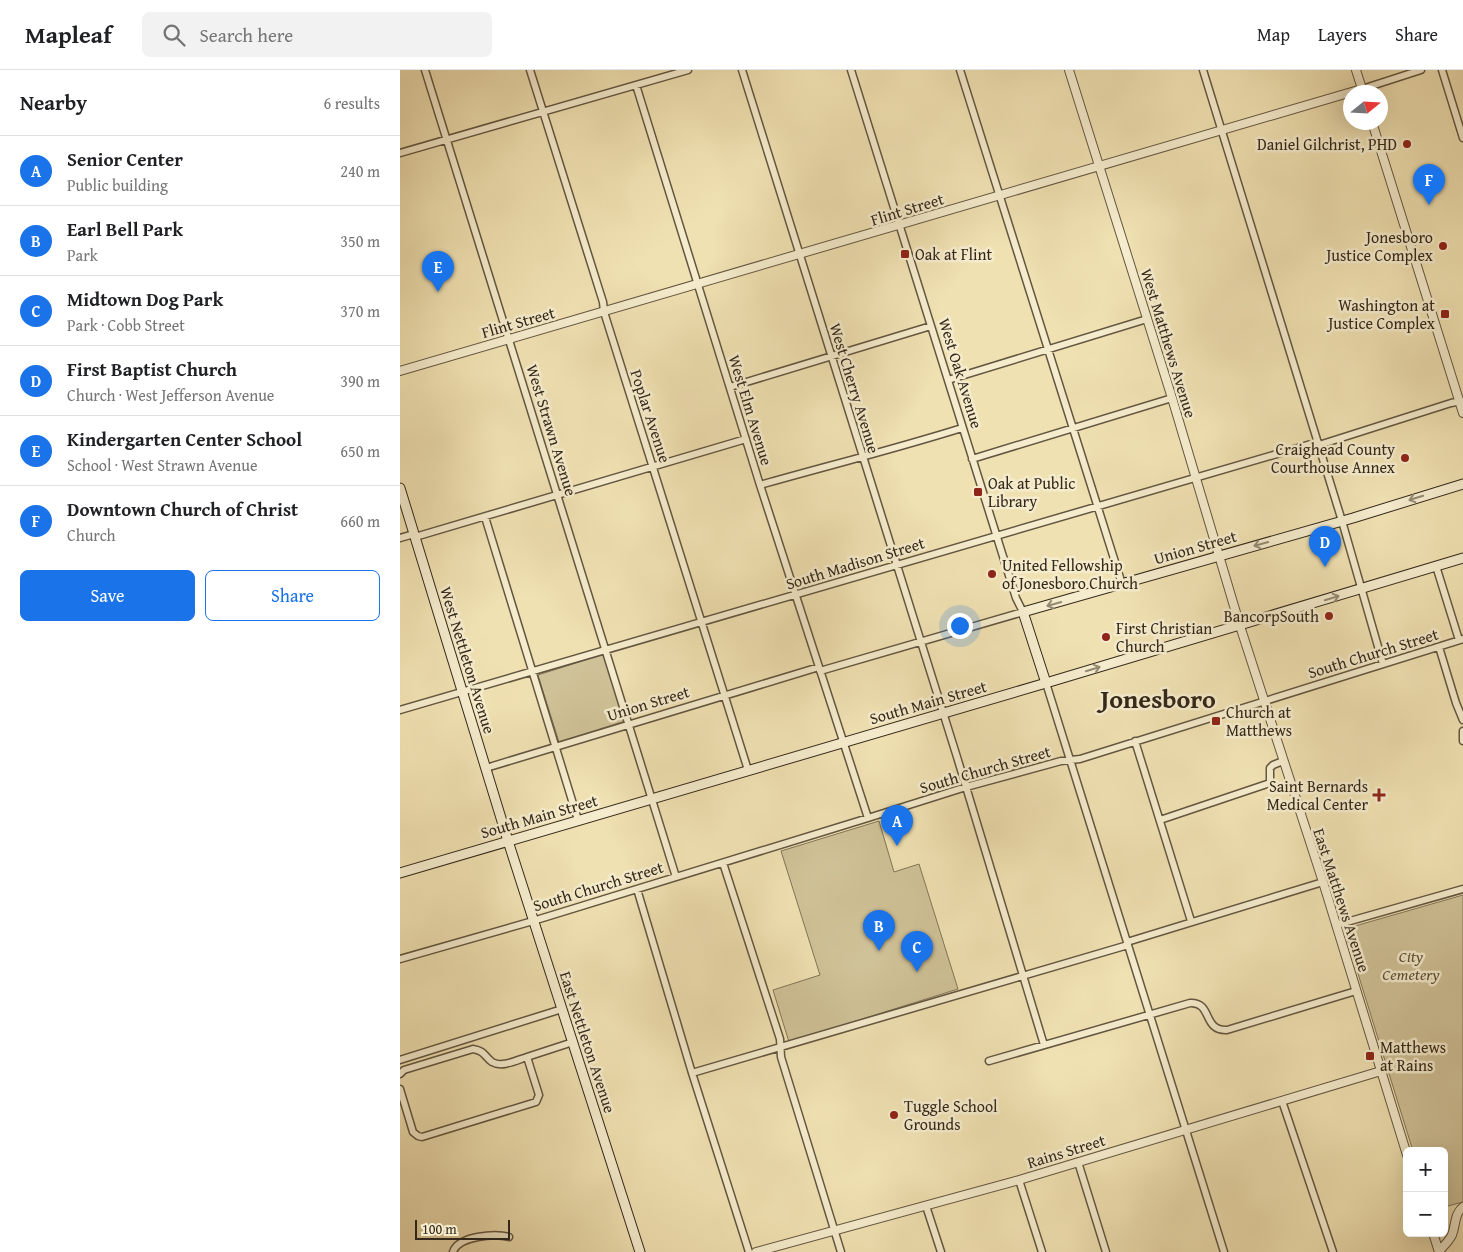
<!DOCTYPE html>
<html lang="en">
<head>
<meta charset="utf-8">
<style>
  :root { --surface:#fff; --page:#f2f2f2; --text:#202124; --muted:#757577; --line:#e0e0e0; --accent:#1a73e8 }
  body { margin:0; font-family:"Gentium Book Plus",serif; background:var(--page); color:var(--text) }
  .controls { position:absolute; right:15px; bottom:15px; display:grid; overflow:hidden; border-radius:8px; box-shadow:0 5px 20px #0002 }
  .controls button { width:45px; height:45px; display:grid; place-items:center; padding:0; border:0; border-bottom:1px solid var(--line); background:var(--surface); color:var(--text); font:25px sans-serif }
  .compass { position:absolute; left:943px; top:15px; width:45px; height:45px; border-radius:50%; background:var(--surface); box-shadow:0 5px 20px #0002; rotate:72deg }
  .scale { position:absolute; left:15px; bottom:12px; width:95px; box-sizing:border-box; padding-left:5px; border:2px solid #34281a; border-top:0; font-size:14px; line-height:18px; white-space:nowrap; color:#34281a; -webkit-text-stroke:4px #f5eccd; paint-order:stroke }
  .you { position:absolute; left:559px; top:555px; width:18px; height:18px; margin:-12px; border:4px solid #fff; border-radius:50%; background:#1a73e8; box-shadow:0 0 0 8px #1a73e833 }
  .badge { display:grid; place-items:center; width:32px; height:32px; border-radius:50%; background:var(--accent); color:#fff; font-size:16px; font-weight:700 }
  .pin { position:absolute; translate:-50% -41px; filter:drop-shadow(0 1px 2px #0008) }
  .pin::after { content:''; position:absolute; top:26px; width:18px; height:15px; background:inherit; clip-path:polygon(0 0,100% 0,50% 100%) }
  .list { margin:0; padding:0; list-style:none }
  h2 { display:flex; justify-content:space-between; align-items:center; height:65px; margin:0; padding:0 20px; font-size:21px }
  h2 small { font-size:16px; font-weight:400; color:var(--muted) }
  .list li { display:grid; grid-template-columns:32px 1fr auto; gap:15px; align-items:center; box-sizing:border-box; height:70px; padding:0 20px; border-top:1px solid var(--line) }
  .list b { display:block; font-size:19px; white-space:nowrap }
  .list p { margin:0; font-size:16px; white-space:nowrap; color:var(--muted) }
  .list em { font-size:16px; font-style:normal; color:var(--muted) }
  .actions { display:flex; gap:10px; padding:15px 20px }
  .actions a { flex:1; padding:11px 0; border:1px solid var(--accent); border-radius:8px; text-align:center; font-size:18px; color:var(--accent) }
  .actions .main { background:var(--accent); color:#fff }
  .icon { flex:none; width:28px; height:28px; fill:none; stroke:currentColor; stroke-width:2; stroke-linecap:round; stroke-linejoin:round }
  .map { position:relative; flex:none; width:1063px; height:1182px; overflow:hidden }
  header { display:flex; align-items:center; gap:30px; box-sizing:border-box; height:70px; padding:0 25px; background:var(--surface); border-bottom:1px solid var(--line) }
  header strong { font-size:24px }
  nav { display:flex; gap:28px; margin-inline-start:auto; font-size:18px }
  .search { width:350px; height:45px; background:var(--page); display:flex; align-items:center; gap:12px; box-sizing:border-box; padding:0 18px; border-radius:8px; color:var(--muted); font-size:19px }
  main { display:flex }
  aside { flex:1; background:var(--surface) }
  .map>svg:first-child { display:block }
  .green { fill:#d0c298; stroke:#827559 }
  .lines { fill:none; stroke-linecap:round; stroke-linejoin:round }
  .minor-casing { stroke:#635640; stroke-width:9 }
  .tertiary-casing { stroke:#635640; stroke-width:10 }
  .secondary-casing { stroke:#34281a; stroke-width:11 }
  .minor { stroke:#f5eccd; stroke-width:6 }
  .tertiary { stroke:#f5eccd; stroke-width:8 }
  .secondary { stroke:#f5eccd; stroke-width:9 }
  .oneway { stroke:#948a74 }
  .poi-dot { fill:#8f2418; stroke:#f5eccd; stroke-width:2 }
  .labels { text-anchor:middle; dominant-baseline:central; stroke-width:5; stroke-linejoin:round; paint-order:stroke }
  .poi-label { font-size:16px; fill:#34281a; stroke:#f5eccd; text-anchor:start }
  .street-label { font-size:16px; fill:#34281a; stroke:#f5eccd }
  .park-label { font-size:16px; font-style:italic; fill:#5b4e3a; stroke:#f5eccd }
  .town-label { font-size:26px; font-weight:bold; fill:#34281a; stroke:#f5eccd }
</style>
</head>
<body>
<header>
<strong>Mapleaf</strong>
<div class="search"><svg class="icon" aria-label="search" viewBox="0 0 24 24"><circle cx="10" cy="10" r="6"/><path d="M15 15l6 6"/></svg>Search here</div>
<nav><a>Map</a><a>Layers</a><a>Share</a></nav>
</header>
<main>
<aside>
<h2>Nearby<small>6 results</small></h2>
<ul class="list">
<li><span class="badge">A</span><div><b>Senior Center</b><p>Public building</p></div><em>240 m</em></li>
<li><span class="badge">B</span><div><b>Earl Bell Park</b><p>Park</p></div><em>350 m</em></li>
<li><span class="badge">C</span><div><b>Midtown Dog Park</b><p>Park · Cobb Street</p></div><em>370 m</em></li>
<li><span class="badge">D</span><div><b>First Baptist Church</b><p>Church · West Jefferson Avenue</p></div><em>390 m</em></li>
<li><span class="badge">E</span><div><b>Kindergarten Center School</b><p>School · West Strawn Avenue</p></div><em>650 m</em></li>
<li><span class="badge">F</span><div><b>Downtown Church of Christ</b><p>Church</p></div><em>660 m</em></li>
</ul>
<div class="actions"><a class="main">Save</a><a>Share</a></div>
</aside>
<div class="map">
<svg width="1063" height="1182" viewBox="0 0 1063 1182">
  <rect width="100%" height="100%" fill="#f0e1b2"/>
  <filter id="stains"><feTurbulence type="fractalNoise" baseFrequency=".004" numOctaves="4"/><feColorMatrix values="0 0 0 0 .2 0 0 0 0 .09 0 0 0 0 .02 0 0 0 .5 -.17"/></filter>
  <radialGradient id="worn" r=".72"><stop offset=".6" stop-color="#630" stop-opacity="0"/><stop offset="1" stop-color="#630" stop-opacity=".3"/></radialGradient>
  <path class="green" d="M204,584L225,651L159,672L138,605Z
    M479,751L494,802L519,794L558,919L389,972L373,920L420,905L381,781Z
    M1063,825V1132L1044,1137V1081H1013L946,865L950,858L955,856Z"/>
  <g class="lines">
    <g class="minor-casing">
      <path id="minor" d="M25,0L276,807
        M130,0L203,232L204,242L348,700
        M342,0L557,687L644,975
        M560,0L722,514
        M803,0L942,451L983,594
        M1042,0L1063,68
        M236,15L360,415L468,748
        M962,19L1021,0
        M0,83L288,0
        M548,310L747,249
        M330,317L531,256
        M919,375L1051,333L1063,331
        M572,389L772,328
        M360,415C427,396 495,379 562,358
        M85,447L178,750
        M15,467L346,369
        M0,468L14,464
        M1036,496L1059,570
        M1039,577L1056,633L1063,650
        M420,601L623,542L616,528L451,0
        M646,613L824,1182
        M0,640L918,372
        M1063,661V671
        M735,671L791,851
        M86,698L419,597
        M760,750L870,713V698L873,695L883,691
        M323,793L380,969L381,987L441,1182
        M237,819L292,1003L349,1182
        M936,855L1063,819
        M727,872L923,812
        M0,889L133,851L468,748L566,717L661,691L680,689L1063,569
        M127,987L173,972
        M0,990L162,939
        M589,991L790,933C813,932 802,961 827,960L956,921
        M292,1003L728,875
        M0,1004L4,1000L73,979C85,981 84,986 92,992C102,998 117,990 127,987L139,1025L136,1032L22,1067L18,1066L13,1062L0,1019
        M882,1031L933,1182
        M678,1092L706,1182
        M619,1110L642,1182
        M526,1136L541,1182
        M53,1182C58,1166 95,1163 109,1167"/>
    </g>
    <g class="tertiary-casing">
      <path id="tertiary" d="M669,0L772,328L840,556L923,812L1007,1085
        M956,0L963,22
        M972,52L1063,343
        M0,301L962,19
        M1033,1163L1039,1182
        M1039,1181C1044,1176 1049,1171 1052,1165C1056,1155 1054,1144 1063,1137
        M356,1182L619,1110L981,1001"/>
    </g>
    <g class="secondary-casing">
      <path id="secondary" d="M0,418L108,771L240,1182
        M646,613L623,542L953,448L1063,414
        M0,803L646,613L1063,488"/>
    </g>
    <use href="#minor" class="minor"/>
    <use href="#tertiary" class="tertiary"/>
    <use href="#secondary" class="secondary"/>
  </g>
  <defs><path id="oneway-shaft" d="M-6 0H5M1.5-3L5.5 0L1.5 3" fill="none" stroke-width="1.6" stroke-linecap="round" stroke-linejoin="round" transform="scale(1.25)"/></defs>
  <g class="oneway">
    <use href="#oneway-shaft" transform="translate(1016 428) rotate(163)"/>
    <use href="#oneway-shaft" transform="translate(861 474) rotate(164)"/>
    <use href="#oneway-shaft" transform="translate(932 528) rotate(-17)"/>
    <use href="#oneway-shaft" transform="translate(654 534) rotate(164)"/>
    <use href="#oneway-shaft" transform="translate(693 599) rotate(-17)"/>
  </g>
  <g class="poi-dot">
    <circle cx="1007" cy="74" r="5"/>
    <circle cx="1043" cy="176" r="5"/>
    <rect x="500" y="179" width="10" height="10" rx="2.5"/>
    <rect x="1040" y="239" width="10" height="10" rx="2.5"/>
    <circle cx="1005" cy="388" r="5"/>
    <rect x="573" y="417" width="10" height="10" rx="2.5"/>
    <circle cx="592" cy="504" r="5"/>
    <circle cx="929" cy="546" r="5"/>
    <circle cx="706" cy="567" r="5"/>
    <rect x="811" y="646" width="10" height="10" rx="2.5"/>
    <path d="M976.5 717.5h5v5h5v5h-5v5h-5v-5h-5v-5h5z"/>
    <rect x="965" y="981" width="10" height="10" rx="2.5"/>
    <circle cx="494" cy="1045" r="5"/>
  </g>
  <g class="labels">
    <g class="poi-label">
      <text x="997" y="74" text-anchor="end">Daniel Gilchrist, PHD</text>
      <text x="1033" y="167" text-anchor="end">Jonesboro<tspan x="1033" dy="18">Justice Complex</tspan></text>
      <text x="515" y="184">Oak at Flint</text>
      <text x="1035" y="235" text-anchor="end">Washington at<tspan x="1035" dy="18">Justice Complex</tspan></text>
      <text x="995" y="379" text-anchor="end">Craighead County<tspan x="995" dy="18">Courthouse Annex</tspan></text>
      <text x="588" y="413">Oak at Public<tspan x="588" dy="18">Library</tspan></text>
      <text x="602" y="495">United Fellowship<tspan x="602" dy="18">of Jonesboro Church</tspan></text>
      <text x="919" y="546" text-anchor="end">BancorpSouth</text>
      <text x="716" y="558">First Christian<tspan x="716" dy="18">Church</tspan></text>
      <text x="826" y="642">Church at<tspan x="826" dy="18">Matthews</tspan></text>
      <text x="968" y="716" text-anchor="end">Saint Bernards<tspan x="968" dy="18">Medical Center</tspan></text>
      <text x="980" y="977">Matthews<tspan x="980" dy="18">at Rains</tspan></text>
      <text x="504" y="1036">Tuggle School<tspan x="504" dy="18">Grounds</tspan></text>
    </g>
    <g class="street-label">
      <text transform="translate(507 139) rotate(-17)">Flint Street</text>
      <text transform="translate(118 252) rotate(-16)">Flint Street</text>
      <text transform="translate(769 273) rotate(73)">West Matthews Avenue</text>
      <text transform="translate(561 303) rotate(73)">West Oak Avenue</text>
      <text transform="translate(455 318) rotate(73)">West Cherry Avenue</text>
      <text transform="translate(351 340) rotate(73)">West Elm Avenue</text>
      <text transform="translate(251 346) rotate(72)">Poplar Avenue</text>
      <text transform="translate(152 360) rotate(73)">West Strawn Avenue</text>
      <text transform="translate(795 477) rotate(-16)">Union Street</text>
      <text transform="translate(455 493) rotate(-17)">South Madison Street</text>
      <text transform="translate(973 583) rotate(-17)">South Church Street</text>
      <text transform="translate(68 590) rotate(73)">West Nettleton Avenue</text>
      <text transform="translate(528 632) rotate(-16)">South Main Street</text>
      <text transform="translate(248 633) rotate(-17)">Union Street</text>
      <text transform="translate(585 699) rotate(-16)">South Church Street</text>
      <text transform="translate(139 746) rotate(-16)">South Main Street</text>
      <text transform="translate(198 816) rotate(-17)">South Church Street</text>
      <text transform="translate(942 830) rotate(72)">East Matthews Avenue</text>
      <text transform="translate(188 972) rotate(72)">East Nettleton Avenue</text>
      <text transform="translate(666 1081) rotate(-17)">Rains Street</text>
    </g>
    <g class="park-label">
      <text x="1011" y="886">City<tspan x="1011" dy="18">Cemetery</tspan></text>
    </g>
    <g class="town-label">
      <text x="758" y="628">Jonesboro</text>
    </g>
  </g>
  <rect width="100%" height="100%" filter="url(#stains)"/>
  <rect width="100%" height="100%" fill="url(#worn)"/>
</svg>
<div class="controls">
<button>+</button>
<button>−</button>
</div>
<svg class="compass" viewBox="-18 -18 36 36"><path d="M0-13l5 13h-10z" fill="#e53935"/><path d="M0 13l5-13h-10z" fill="#757577"/></svg>
<div class="scale">100 m</div>
<div class="you"></div>
<div class="pin badge" style="left:497px;top:776px">A</div>
<div class="pin badge" style="left:479px;top:881px">B</div>
<div class="pin badge" style="left:517px;top:902px">C</div>
<div class="pin badge" style="left:925px;top:497px">D</div>
<div class="pin badge" style="left:38px;top:222px">E</div>
<div class="pin badge" style="left:1029px;top:135px">F</div>
</div>
</main>
</body>
</html>
